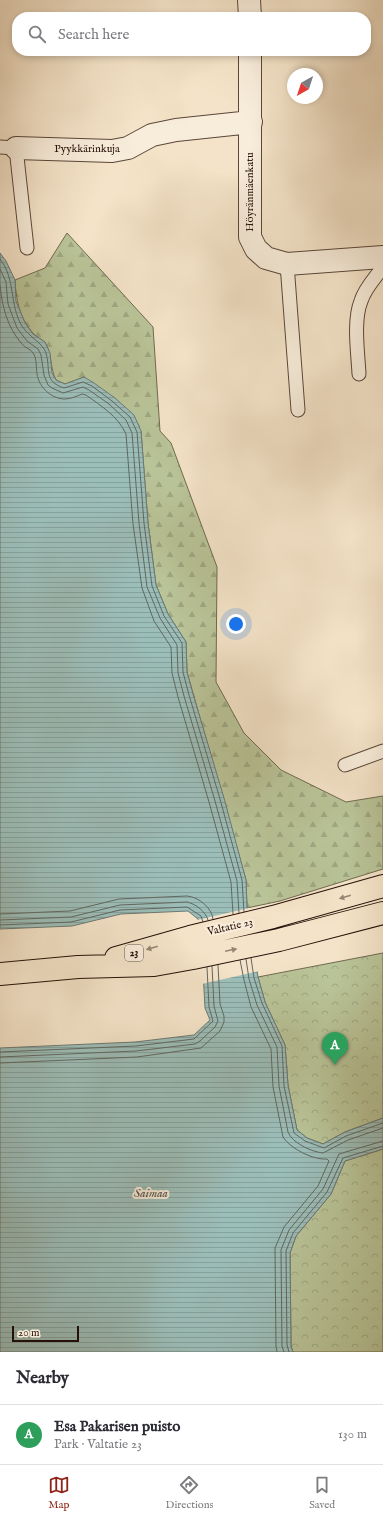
<!DOCTYPE html>
<html lang="en">
<head>
<meta charset="utf-8">
<style>
  :root { --surface:#fff; --page:#f2f2f3; --text:#2b2b33; --muted:#7c7c81; --line:#e1e1e2; --accent:#8f2418 }
  body { margin:0; font-family:"IM FELL English",serif; background:var(--page); color:var(--text) }
  .compass { position:absolute; left:287px; top:68px; width:36px; height:36px; border-radius:50%; background:var(--surface); box-shadow:0 2px 6px #0003; rotate:219deg }
  .scale { position:absolute; left:12px; bottom:10px; width:67px; box-sizing:border-box; padding-left:4px; border:2px solid #261109; border-top:0; font-size:11px; line-height:14px; white-space:nowrap; color:#261109; -webkit-text-stroke:3px #f8eddb; paint-order:stroke }
  .you { position:absolute; left:236px; top:624px; width:14px; height:14px; margin:-10px; border:3px solid #fff; border-radius:50%; background:#1a73e8; box-shadow:0 0 0 6px #1a73e833 }
  .badge { display:grid; place-items:center; width:26px; height:26px; border-radius:50%; background:var(--accent); color:#fff; font-size:13px; font-weight:700 }
  .pin { position:absolute; translate:-50% -33px; filter:drop-shadow(0 1px 2px #0008) }
  .pin::after { content:''; position:absolute; top:21px; width:14px; height:12px; background:inherit; clip-path:polygon(0 0,100% 0,50% 100%) }
  .list { margin:0; padding:0; list-style:none }
  h2 { display:flex; justify-content:space-between; align-items:center; height:52px; margin:0; padding:0 16px; font-size:17px }
  h2 small { font-size:13px; font-weight:400; color:var(--muted) }
  .list li { display:grid; grid-template-columns:26px 1fr auto; gap:12px; align-items:center; box-sizing:border-box; height:60px; padding:0 16px; border-top:1px solid var(--line) }
  .list b { display:block; font-size:15px; white-space:nowrap }
  .list p { margin:0; font-size:13px; white-space:nowrap; color:var(--muted) }
  .list em { font-size:13px; font-style:normal; color:var(--muted) }
  .icon { flex:none; width:22px; height:22px; fill:none; stroke:currentColor; stroke-width:2; stroke-linecap:round; stroke-linejoin:round }
  .map { position:relative; flex:none; width:383px; height:1352px; overflow:hidden }
  .search { position:absolute; background:var(--surface); box-shadow:0 2px 6px #0003; left:12px; right:12px; top:12px; height:44px; display:flex; align-items:center; gap:10px; box-sizing:border-box; padding:0 14px; border-radius:16px; color:var(--muted); font-size:15px }
  .sheet { height:112px; background:var(--surface) }
  nav { display:flex; justify-content:space-around; align-items:center; box-sizing:border-box; height:56px; border-top:1px solid var(--line); background:var(--surface); font-size:11px; color:var(--muted) }
  nav a { display:grid; justify-items:center; gap:2px }
  nav .on { color:var(--accent) }
  .map>svg:first-child { display:block }
  .forest { fill:url(#forest-firs); stroke:#706a50 }
  .park { fill:url(#park-crowns); stroke:#706a50 }
  .water { fill:url(#water-rules); stroke:#6d7973 }
  .pier { fill:#f4e3c8 }
  .lines { fill:none; stroke-linecap:round; stroke-linejoin:round }
  .shore { stroke:#616861; stroke-width:1 }
  .service-casing { stroke:#5a4639; stroke-width:15 }
  .minor-casing { stroke:#5a4639; stroke-width:24 }
  .trunk-casing { stroke:#261109; stroke-width:24 }
  .service { stroke:#f8eddb; stroke-width:13 }
  .minor { stroke:#f8eddb; stroke-width:22 }
  .trunk { stroke:#f4e3c8; stroke-width:22 }
  .oneway { fill:#978472 }
  .labels { text-anchor:middle; dominant-baseline:central; stroke-width:4; stroke-linejoin:round; paint-order:stroke }
  .shield { fill:#f8eddb; stroke:#655348; stroke-width:1 }
  .shield-label { font-size:10px; font-weight:bold; fill:#261109 }
  .street-label { font-size:11px; fill:#261109; stroke:#f8eddb }
  .water-label { font-size:12px; font-style:italic; fill:#4f4e47; stroke:#f8eddb }
</style>
</head>
<body>
<div class="map">
<svg width="383" height="1352" viewBox="0 0 383 1352">
  <defs>
    <pattern id="forest-firs" width="22" height="20" patternUnits="userSpaceOnUse"><rect width="22" height="20" fill="#b9c498"/><path d="M5 1l3.5 6h-7zM16 11l3.5 6h-7z" fill="#9fa782"/></pattern>
    <pattern id="park-crowns" width="20" height="18" patternUnits="userSpaceOnUse"><rect width="20" height="18" fill="#b9c498"/><path d="M2 6a3 3 0 1 1 6 0M12 15a3 3 0 1 1 6 0" fill="none" stroke="#9fa782"/></pattern>
    <pattern id="water-rules" width="6" height="5" patternUnits="userSpaceOnUse"><rect width="6" height="5" fill="#9cbeb9"/><path d="M0 2.5h6" fill="none" stroke="#86a29e"/></pattern>
  </defs>
  <rect width="100%" height="100%" fill="#f4e3c8"/>
  <filter id="stains"><feTurbulence type="fractalNoise" baseFrequency=".005" numOctaves="4"/><feColorMatrix values="0 0 0 0 .2 0 0 0 0 .09 0 0 0 0 .02 0 0 0 .5 -.17"/></filter>
  <radialGradient id="worn" r=".72"><stop offset=".6" stop-color="#630" stop-opacity="0"/><stop offset="1" stop-color="#630" stop-opacity=".3"/></radialGradient>
  <path class="forest" d="M67,233L153,327L160,431L171,443L217,567L216,682L244,733L281,770L346,802L383,796V869L280,901L247,908L246,880L187,672L186,642L168,614L156,585L148,523L141,431L84,377L65,384L56,380C50,368 52,355 46,344C43,339 35,337 32,332C19,317 16,299 15,280L45,268Z"/>
  <path class="park" d="M383,953V1118L345,1132L323,1144L307,1138L297,1130L288,1085L285,1045L265,1002L258,977Z
    M383,1149V1352H293L291,1346L290,1253L296,1236L331,1194L345,1161Z"/>
  <path class="water" d="M0,253L6,261L15,280L16,301L25,323L33,334L45,342L50,353L52,373L56,380L65,384L84,377L94,383L115,398L134,415L141,431L148,523L156,585L168,614L186,642L187,672L193,694L224,798L246,880L247,908L258,977L265,1002L285,1045L288,1085L297,1130L307,1138L323,1144L345,1132L383,1118V1149L345,1161L331,1194L296,1236L290,1253L291,1346L293,1352H0V1048L135,1042L194,1035L210,1020L205,1008L202,952L198,919L188,911L121,914L72,926L0,929Z"/>
  <path class="pier" d="M249,908L259,971L202,984L197,920Z"/>
  <g class="lines">
    <path class="shore" d="M0,259C16,279 9,305 22,326C29,337 43,343 46,353C51,370 43,381 64,388L83,382L92,386L112,401L130,417L137,432L144,523L152,586L164,616L182,643L183,672L189,695L220,799L242,880L244,912
      M0,269L6,282L8,304L17,328L27,341L38,349L41,355L44,375L48,385L52,388L63,393L83,387L89,390L109,404L126,420L132,433L139,523L147,587L160,618L177,645L178,673L184,696L215,801L237,881L239,913
      M0,285C2,306 7,327 22,344C25,348 31,349 33,353C37,358 36,368 37,374C39,387 51,399 65,399C71,399 77,396 82,394L86,395C101,406 118,416 126,434L133,524L142,588L154,621L171,647L172,673L178,697L209,802L231,882L233,914
      M0,914L70,911L119,899L187,896C199,897 212,908 213,919
      M0,920L71,917L120,905L187,902C196,904 206,912 208,920
      M0,925L71,922L120,910L187,907L201,916L203,922
      M251,958L254,978L262,1003L282,1046L284,1086L294,1133L305,1141L324,1148L346,1136L383,1123
      M246,959L249,979L257,1005L277,1047L279,1086L288,1132C292,1143 312,1152 323,1153L348,1140L383,1128
      M240,960L244,980L251,1007L271,1049L273,1087L283,1137C291,1149 313,1160 327,1159L329,1161L318,1186L284,1227L275,1248L276,1346L277,1352
      M0,1052L136,1046L194,1039L213,1021L209,1007L207,967
      M0,1057L136,1051L195,1044L200,1041L215,1027L218,1021L214,1006L212,966
      M0,1063L137,1057L201,1048L220,1031L224,1022V1016L220,1004L218,965
      M284,1352L282,1346L281,1250L289,1230L323,1189L339,1154L383,1141
      M289,1352L287,1345L286,1251L293,1233L327,1192L343,1158L383,1146"/>
    <g class="service-casing">
      <path id="service" d="M0,147L16,148L27,248
        M287,264L298,410
        M359,374C358,353 353,321 361,301C365,288 375,278 383,267
        M345,765L383,751"/>
    </g>
    <g class="minor-casing">
      <path id="minor" d="M249,0L250,17
        M250,51V237L256,249L266,258L287,264L383,257
        M16,148L112,151L128,148L152,135L176,130L251,122"/>
    </g>
    <g class="trunk-casing">
      <path id="trunk" d="M116,958L190,937L273,917L383,886
        M0,974L78,967L154,965L193,958L279,940L383,913"/>
    </g>
    <use href="#service" class="service"/>
    <use href="#minor" class="minor"/>
    <use href="#trunk" class="trunk"/>
  </g>
  <defs><path id="oneway-solid" d="M-6-.8H1V-3.2L6.5 0L1 3.2V.8H-6Z"/></defs>
  <g class="oneway">
    <use href="#oneway-solid" transform="translate(345 897) rotate(164)"/>
    <use href="#oneway-solid" transform="translate(152 948) rotate(164)"/>
    <use href="#oneway-solid" transform="translate(231 950) rotate(-12)"/>
  </g>
  <g class="labels">
    <rect class="shield" x="125" y="945" width="18" height="16" rx="3"/>
    <g class="shield-label">
      <text x="134" y="953">23</text>
    </g>
    <g class="street-label">
      <text x="87" y="149">Pyykkärinkuja</text>
      <text transform="translate(250 192) rotate(-90)">Höyränmäenkatu</text>
      <text transform="translate(230 927) rotate(-13)">Valtatie 23</text>
    </g>
    <g class="water-label">
      <text x="151" y="1193">Saimaa</text>
    </g>
  </g>
  <rect width="100%" height="100%" filter="url(#stains)"/>
  <rect width="100%" height="100%" fill="url(#worn)"/>
</svg>
<svg class="compass" viewBox="-18 -18 36 36"><path d="M0-13l5 13h-10z" fill="#e53935"/><path d="M0 13l5-13h-10z" fill="#7c7c81"/></svg>
<div class="scale">20 m</div>
<div class="you"></div>
<div class="pin badge" style="left:335px;top:1065px;background:#2e9e5b">A</div>
<div class="search"><svg class="icon" aria-label="search" viewBox="0 0 24 24"><circle cx="10" cy="10" r="6"/><path d="M15 15l6 6"/></svg>Search here</div>
</div>
<section class="sheet">
<h2>Nearby<small></small></h2>
<ul class="list">
<li><span class="badge" style="background:#2e9e5b">A</span><div><b>Esa Pakarisen puisto</b><p>Park · Valtatie 23</p></div><em>130 m</em></li>
</ul>
</section>
<nav>
<a class="on"><svg class="icon" aria-label="map" viewBox="0 0 24 24"><path d="M3 6l6-2 6 2 6-2v14l-6 2-6-2-6 2zM9 4v14M15 6v14"/></svg>Map</a>
<a><svg class="icon" aria-label="directions" viewBox="0 0 24 24"><path d="M12 3l9 9-9 9-9-9zM9 14v-3h6M13 9l2 2-2 2"/></svg>Directions</a>
<a><svg class="icon" aria-label="saved" viewBox="0 0 24 24"><path d="M7 4h10v16l-5-4-5 4z"/></svg>Saved</a>
</nav>
</body>
</html>
